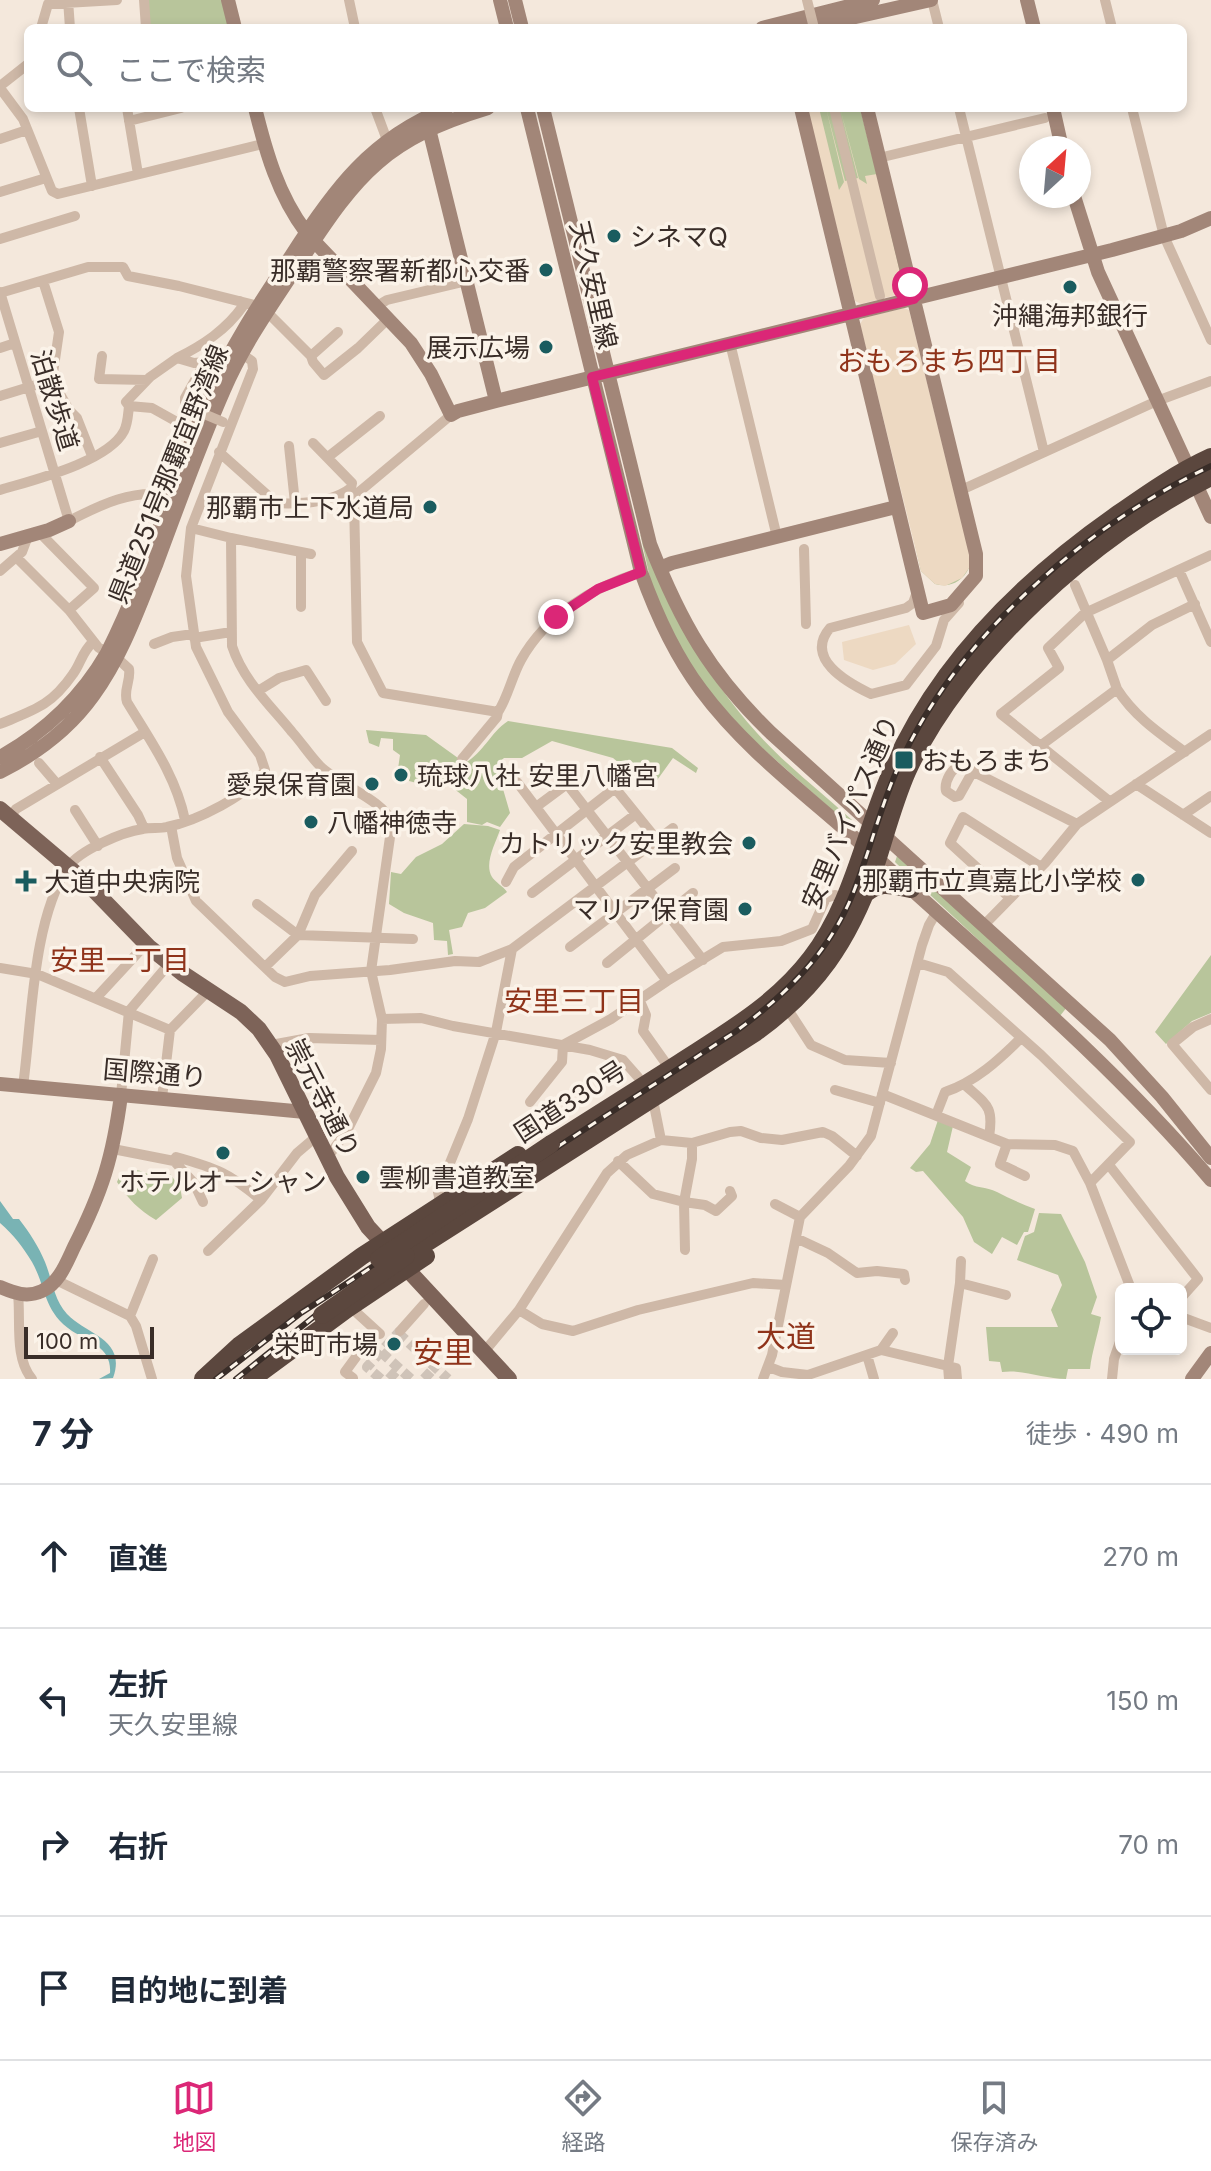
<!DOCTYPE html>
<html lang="ja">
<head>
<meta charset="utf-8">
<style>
  :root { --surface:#fff; --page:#f6f6f7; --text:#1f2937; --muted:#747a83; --line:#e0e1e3; --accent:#db2777 }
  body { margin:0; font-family:Inter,"Noto Sans JP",sans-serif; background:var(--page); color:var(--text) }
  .controls { position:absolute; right:24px; bottom:24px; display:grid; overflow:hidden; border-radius:12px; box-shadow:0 4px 12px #0003 }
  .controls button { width:72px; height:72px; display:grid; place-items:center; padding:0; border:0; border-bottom:2px solid var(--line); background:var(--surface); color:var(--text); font:40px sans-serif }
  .compass { position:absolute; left:1019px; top:136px; width:72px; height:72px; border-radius:50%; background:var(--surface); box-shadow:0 4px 12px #0003; rotate:26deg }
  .scale { position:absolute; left:24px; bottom:20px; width:130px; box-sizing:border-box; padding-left:8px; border:4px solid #392d28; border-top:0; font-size:22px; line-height:28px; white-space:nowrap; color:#392d28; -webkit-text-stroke:6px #fbf3e9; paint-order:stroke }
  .stop { position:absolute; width:24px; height:24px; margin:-18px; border:6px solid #db2777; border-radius:50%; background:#fff }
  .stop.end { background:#db2777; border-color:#fff; box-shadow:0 2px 8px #0008 }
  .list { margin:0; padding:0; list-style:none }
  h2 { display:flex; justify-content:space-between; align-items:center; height:104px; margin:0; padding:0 32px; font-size:34px }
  h2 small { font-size:26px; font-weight:400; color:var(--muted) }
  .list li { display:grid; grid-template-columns:52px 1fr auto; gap:24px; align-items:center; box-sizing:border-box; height:144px; padding:0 32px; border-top:2px solid var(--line) }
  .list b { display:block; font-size:30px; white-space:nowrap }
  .list p { margin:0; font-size:26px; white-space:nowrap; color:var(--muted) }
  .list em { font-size:26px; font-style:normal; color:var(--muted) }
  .icon { flex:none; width:44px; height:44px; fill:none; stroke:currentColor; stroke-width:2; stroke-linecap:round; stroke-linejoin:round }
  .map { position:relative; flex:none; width:1211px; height:1379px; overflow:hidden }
  .search { position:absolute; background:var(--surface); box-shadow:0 4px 12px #0003; left:24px; right:24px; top:24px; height:88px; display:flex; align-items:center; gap:20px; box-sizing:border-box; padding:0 28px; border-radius:12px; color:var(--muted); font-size:30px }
  .sheet { height:680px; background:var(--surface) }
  nav { display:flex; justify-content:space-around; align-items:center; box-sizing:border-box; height:112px; border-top:2px solid var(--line); background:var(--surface); font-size:22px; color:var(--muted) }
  nav a { display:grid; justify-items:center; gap:4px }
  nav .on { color:var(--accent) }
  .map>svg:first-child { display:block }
  .green { fill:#b8c59b }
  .plaza { fill:#edd9c2 }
  .water { fill:#79b3b4 }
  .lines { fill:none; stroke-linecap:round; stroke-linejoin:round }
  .street-tunnel { stroke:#cfc3b8; stroke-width:10; stroke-dasharray:10 5; stroke-linecap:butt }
  .street { stroke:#ceb8a7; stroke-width:10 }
  .secondary { stroke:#a28678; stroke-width:14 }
  .primary { stroke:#7d6358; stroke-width:16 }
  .highway { stroke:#5b473e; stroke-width:18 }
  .rail-casing { stroke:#392d28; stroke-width:6 }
  .rail { stroke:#fbf3e9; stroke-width:3; stroke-dasharray:9; stroke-linecap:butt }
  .street-bridge { stroke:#ceb8a7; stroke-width:10 }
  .highway-bridge { stroke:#5b473e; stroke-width:18 }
  .route { stroke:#db2777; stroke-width:10 }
  .poi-dot { fill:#1a5c5f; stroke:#fbf3e9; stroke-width:3 }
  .labels { text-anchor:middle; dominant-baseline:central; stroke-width:7; stroke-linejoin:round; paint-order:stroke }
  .poi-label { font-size:26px; fill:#392d28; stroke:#fbf3e9; text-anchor:end }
  .street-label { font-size:26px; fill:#392d28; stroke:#fbf3e9 }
  .neighbourhood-label { font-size:28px; fill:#8f331a; stroke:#fbf3e9 }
  .quarter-label { font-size:30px; fill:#8f331a; stroke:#fbf3e9 }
</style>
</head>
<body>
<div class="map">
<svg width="1211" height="1379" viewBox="0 0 1211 1379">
  <rect width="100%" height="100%" fill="#f4e8dc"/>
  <path class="green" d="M148,0H222L229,28H149Z
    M807,108H860L904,283L900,289L859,299Z
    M900,315L969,568C962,582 950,588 935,584L921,571L865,324Z
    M640,533C668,606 705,675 757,733C786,765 820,791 852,820L850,826L751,738L723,709L691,668L653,592Z
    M508,721L672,748L698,768L696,773L673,758L655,783H644L613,758L552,741L522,758H504L496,765L510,813L500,827L487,822L482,825L467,822V799L443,780L421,784L409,781V771L398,769L400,755L393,750V739L381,738L379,747L369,743L366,730L426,735L465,763C483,753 491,732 508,721Z
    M464,824L488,826L500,830C495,844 484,864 492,877C495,882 503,886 507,892L485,908L468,913L462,927L449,930L453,954L448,955L447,941L434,940L433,923L404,913L389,904L391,872L401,874L416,857L442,844Z
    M897,856L1067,1007L1060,1016L897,864L895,862Z
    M1211,955V1013L1192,1021L1166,1044L1155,1032Z
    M938,1120L953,1126L947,1152L971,1167L965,1181C975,1189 986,1186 997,1192C1009,1198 1021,1204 1035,1209L1028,1232H1024L1017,1245L1002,1237L992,1254L974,1242L963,1217L923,1171L916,1172L910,1168L930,1144Z
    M132,1169C143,1170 151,1177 164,1180L170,1174L180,1187L182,1198L156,1220C139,1210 128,1199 117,1182L120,1175L127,1177Z
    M1039,1213L1061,1214L1085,1262L1097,1297L1091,1314L1101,1317C1098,1335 1092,1351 1090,1369H1068L1066,1379C1045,1379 1022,1369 1002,1372L1000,1362L989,1361L986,1327H1058L1051,1310L1062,1285L1058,1275L1017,1260L1025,1236L1034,1232Z"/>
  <path class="plaza" d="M807,108H819L839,190L844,182L826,108L845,181L858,178L840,108L859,179L867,184L865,176L877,174L904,290L900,294L861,304L855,301Z
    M904,308L909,310L970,556L969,568L962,578L945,586L935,584L921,571L860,324L864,318Z
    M909,625L916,644L895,664L873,670L844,660L842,642Z"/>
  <path class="water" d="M0,1201L13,1219H19C29,1232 39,1247 45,1262C52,1279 54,1300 67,1314C87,1335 127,1339 113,1378L99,1379L110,1373C112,1348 90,1342 72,1331C43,1311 47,1289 32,1262C23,1247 13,1234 0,1223Z"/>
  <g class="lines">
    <path class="street-tunnel" d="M398,1333L448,1379
      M381,1352L411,1379
      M381,1379L367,1367L400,1331
      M389,1379L399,1368
      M424,1379L435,1367"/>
    <path class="street" d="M68,0L70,28
      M144,0L146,28
      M349,0L355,28
      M932,0L939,28
      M1105,0L1112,28
      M41,28L48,4L117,0
      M0,86L28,64
      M0,88L23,119L52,191L58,194L263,144
      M79,108L92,186
      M127,108L138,174
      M375,108L387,140
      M834,108L880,296
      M959,108L1044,452
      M1132,108L1164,236L1211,340
      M129,121L181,108
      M0,139L27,130
      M887,156L1045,118
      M0,192L46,178
      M0,239L75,216
      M43,281L59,332L52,380
      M0,292L69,521C100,505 134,488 170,496
      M0,293L88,267H123L128,276L179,286L258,306
      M377,306L387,300L467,281
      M267,312L311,356L313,362L324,375L358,348L389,318
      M730,343L777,537
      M0,348L15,343
      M102,356L99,379L147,380
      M311,356L338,332
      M177,358C203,345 226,330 243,306L240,301
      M0,396L52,380L69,410L77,418L92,456
      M129,406L152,408L195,432
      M190,408L185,403V398L208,357L215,352L228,356
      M451,415L359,492L354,499L357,642L383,693L498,712C508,697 512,676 521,660C546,615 593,587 641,572
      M0,443L42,431
      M289,446L295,503
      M219,452L274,501
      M328,457L380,416
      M0,490C33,480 108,462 124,431C128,423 128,414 129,406L126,402L150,377L177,358L194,363L206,362
      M959,491L1157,401L1211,381
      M203,497C244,500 318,514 351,488L352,483L313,443
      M191,528L231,538L232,646C243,680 270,705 292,732C302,743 310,756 320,766C338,784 385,801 392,823L371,971L382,1019L381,1049L376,1073L347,1131L327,1158
      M40,533L94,588L69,610
      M231,538L311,554
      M804,549L806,624
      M301,552V607
      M17,558L69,610L98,647L107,653
      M1179,570L1211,642
      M0,571L22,552L28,536
      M917,592L913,603L906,608L830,628C804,658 846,682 871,694L906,685L936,646L944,620L959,603
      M194,638L231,632
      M154,644L172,637L193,634
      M117,658L129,669C131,681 123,690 127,702C150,740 176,776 185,820
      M1107,660L1152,625L1195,604
      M1117,689C1134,716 1159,733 1185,752
      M258,691L279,678L306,670L326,701
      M0,724C34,710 51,706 73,674C81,663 82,652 93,642
      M1040,746L1117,689L1107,660L1075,585
      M100,757L138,815L144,828
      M462,759L497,717L498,712
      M39,763L57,784
      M973,771L959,796L955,797L946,791C944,782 952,766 962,766L1077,824
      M631,776L615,788L657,840
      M517,782L667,981
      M1136,784L1211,833
      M1109,801L1001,714L1059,668L1048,648L1085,613L1211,555
      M536,807L567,784L703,960
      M75,810L98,846
      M1183,815L1211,796
      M10,817L16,809L145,732
      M171,826L177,858L196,901L275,977L285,982L310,976L390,970L455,961L479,962L512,949L673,828
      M506,882L514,867L615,788
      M532,893L636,814
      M1010,898L950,843L963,817L1041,867
      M257,904L298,935L413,939
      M984,925L1045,863L1077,824L1211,734
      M570,947L675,868
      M607,963L693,893
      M918,963L948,972L1041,1055L1130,1142L1090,1183
      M265,967L298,935L315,895L352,851
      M0,968L37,974L170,1030L209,990
      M96,998L146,944
      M639,999L646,1015L643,1031L665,1062
      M787,1008L811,1045L845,1060L891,1063
      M382,1019L421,1018L453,1026L590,1050L623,1060L638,1077
      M1211,1019L1193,1027L1172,1044L1211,1090
      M271,1045L309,1038L381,1040
      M965,1085C987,1105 994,1106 989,1137
      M23,1086C32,1022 32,921 68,867C80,850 122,832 143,829C151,827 159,829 167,827C196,821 250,795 265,770L260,755L228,712L196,647L186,576L191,528L253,369L252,361L242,354
      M835,1090L880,1103
      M882,1094L1007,1144L1055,1145L1073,1151L1090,1183L1131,1289
      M121,1095L129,1011L169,964
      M162,1098L170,1030
      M530,1102L562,1062L563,1045L611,1019L667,981L723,947L781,941L812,929L826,898L835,895L845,898
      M654,1105L661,1140
      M936,1115L945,1092C975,1082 999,1060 1021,1038
      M692,1143V1159L684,1202L705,1205L716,1211L732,1196L730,1191
      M1007,1144L1000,1164L1025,1176
      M113,1149L174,1161L176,1157C216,1168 229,1173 261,1200L297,1153L317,1136
      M174,1161L194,1183L203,1202
      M618,1161L653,1194L684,1202L685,1250
      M1109,1165L1198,1279L1181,1298
      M775,1204L800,1217
      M441,1206L438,1192L468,1119L496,1032L512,949
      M796,1238L828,1253L857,1273L877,1271L904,1274L905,1280
      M208,1251L261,1200
      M56,1280L130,1316L136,1326L152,1379
      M960,1283L1006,1295
      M18,1294C21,1321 14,1358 32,1379
      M519,1310L542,1324L573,1331L638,1310L753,1283L786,1285
      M357,1313L380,1334
      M130,1316L153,1259
      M1181,1317L1211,1328
      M400,1331L424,1304
      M881,1350L893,1333
      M484,1352L519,1310L607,1173L627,1155L661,1140L692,1143L730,1132L741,1131L761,1138L782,1140L823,1132L832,1136L857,1156
      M867,1355L874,1379
      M948,1366L956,1368L957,1379
      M948,1366L949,1379
      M769,1367L782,1372L808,1375L881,1350L948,1366L960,1283L961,1261
      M353,1378L345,1372L356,1357
      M763,1379L772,1355L800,1217L849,1166L871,1136L922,945L929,925L936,913
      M1112,1379L1114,1359L1121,1339"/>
    <path class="secondary" d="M228,0L235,28
      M500,0L507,28
      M515,0L522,28
      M1027,0L1034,28
      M762,28L873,0
      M807,28L931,0
      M255,108C266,152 278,195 306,232
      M527,108L641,572C656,614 674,654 701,690C746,751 811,798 867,849C984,956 1108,1059 1211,1180
      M543,108L650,544C681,623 710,674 771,733L1110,1040L1162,1097L1211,1158
      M801,108L923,613L951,605L976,576V554L867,108
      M1053,108L1062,148
      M429,129L496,401
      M1074,196L1098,272L1211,517
      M314,241L411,343L431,374L451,415L458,411L496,401L1112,250L1181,231L1211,218
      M0,544L49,530L69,521
      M660,568L672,563L896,507
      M0,757C45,732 81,698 107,653C149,570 174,478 211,393C232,344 262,300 291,256C333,190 371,138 447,108
      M0,772C36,754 70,728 93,696C122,656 138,610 156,565C178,506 199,447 224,390C244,343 274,302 302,259C358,173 386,139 488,108
      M0,1084L305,1112
      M0,1287C14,1293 27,1298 42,1291C59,1283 66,1264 74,1247C102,1192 113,1157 121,1095
      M1192,1379L1211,1353"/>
    <path class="primary" d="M0,809L85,881L149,947L182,973L241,1012L259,1029L277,1055L337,1177L368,1227L509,1379"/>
    <path class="highway" d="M866,893C883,880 892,886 911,889
      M551,1144C594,1117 636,1090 679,1063C727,1032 776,1004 811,958C852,905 864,835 890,775C936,665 1022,581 1118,514C1148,493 1178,472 1211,457
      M406,1256L755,1033C816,989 849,941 874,870C885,837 893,804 907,772C959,656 1097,532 1211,477
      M203,1379L240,1345L362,1256L518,1155
      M252,1379L347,1309L426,1256"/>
    <g class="rail-casing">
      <path id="rail" d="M216,1379L301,1313L735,1032C791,991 835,947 858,880C873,840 883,799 901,761C959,635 1087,525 1211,466
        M236,1379L316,1315"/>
    </g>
    <use href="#rail" class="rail"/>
    <path class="street-bridge" d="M807,0L814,28
      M190,408L223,422"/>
    <path class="highway-bridge" d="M379,1259L551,1144
      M322,1315L406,1256"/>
  </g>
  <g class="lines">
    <path class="route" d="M556,617L598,589L641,572L592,377L914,299L910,285"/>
  </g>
  <g class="poi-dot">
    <circle cx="614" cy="236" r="8"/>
    <circle cx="546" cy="270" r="8"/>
    <circle cx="1070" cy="287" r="8"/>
    <circle cx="546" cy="347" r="8"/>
    <circle cx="430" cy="507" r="8"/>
    <rect x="894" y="750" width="20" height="20" rx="4"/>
    <circle cx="401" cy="775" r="8"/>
    <circle cx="372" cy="784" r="8"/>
    <circle cx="311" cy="822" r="8"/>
    <circle cx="749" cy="843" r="8"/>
    <circle cx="1138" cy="880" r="8"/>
    <path d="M22 869h8v8h8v8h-8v8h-8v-8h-8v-8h8z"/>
    <circle cx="745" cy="909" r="8"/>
    <circle cx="223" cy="1153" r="8"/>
    <circle cx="363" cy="1177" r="8"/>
    <circle cx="394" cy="1344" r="8"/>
  </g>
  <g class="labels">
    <g class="poi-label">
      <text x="630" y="236" text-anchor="start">シネマQ</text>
      <text x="530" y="270">那覇警察署新都心交番</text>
      <text x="1070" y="315" text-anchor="middle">沖縄海邦銀行</text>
      <text x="530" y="347">展示広場</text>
      <text x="414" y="507">那覇市上下水道局</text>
      <text x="922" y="760" text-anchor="start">おもろまち</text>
      <text x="417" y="775" text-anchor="start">琉球八社 安里八幡宮</text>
      <text x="356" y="784">愛泉保育園</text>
      <text x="327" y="822" text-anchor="start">八幡神徳寺</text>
      <text x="733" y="843">カトリック安里教会</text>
      <text x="1122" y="880">那覇市立真嘉比小学校</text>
      <text x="44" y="881" text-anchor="start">大道中央病院</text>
      <text x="729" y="909">マリア保育園</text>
      <text x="379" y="1177" text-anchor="start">雲柳書道教室</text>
      <text x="223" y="1181" text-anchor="middle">ホテルオーシャン</text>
      <text x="378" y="1344">栄町市場</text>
    </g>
    <g class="street-label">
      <text transform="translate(594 285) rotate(77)">天久安里線</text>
      <text transform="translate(55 400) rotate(73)">泊散歩道</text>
      <text transform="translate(168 474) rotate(-68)">県道251号那覇宜野湾線</text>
      <text transform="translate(850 812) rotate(-67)">安里バイパス通り</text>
      <text transform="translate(155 1073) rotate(5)">国際通り</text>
      <text transform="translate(323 1098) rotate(63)">崇元寺通り</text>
      <text transform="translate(570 1101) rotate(-33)">国道330号</text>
    </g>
    <g class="neighbourhood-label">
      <text x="949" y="361">おもろまち四丁目</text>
      <text x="120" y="960">安里一丁目</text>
      <text x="574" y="1001">安里三丁目</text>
    </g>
    <g class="quarter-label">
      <text x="786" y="1336">大道</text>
      <text x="443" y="1352">安里</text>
    </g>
  </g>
</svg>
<div class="controls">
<button><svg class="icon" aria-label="locate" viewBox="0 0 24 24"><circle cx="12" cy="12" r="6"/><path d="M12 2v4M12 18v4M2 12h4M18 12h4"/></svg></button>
</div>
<svg class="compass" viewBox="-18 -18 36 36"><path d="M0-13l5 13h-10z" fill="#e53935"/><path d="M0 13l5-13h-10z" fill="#747a83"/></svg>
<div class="scale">100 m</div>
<div class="stop" style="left:910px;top:285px"></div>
<div class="stop end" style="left:556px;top:617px"></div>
<div class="search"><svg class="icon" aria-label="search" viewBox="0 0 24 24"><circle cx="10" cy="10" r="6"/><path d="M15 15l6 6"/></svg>ここで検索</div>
</div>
<section class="sheet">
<h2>7 分<small>徒歩 · 490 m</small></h2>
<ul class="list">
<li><svg class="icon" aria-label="ahead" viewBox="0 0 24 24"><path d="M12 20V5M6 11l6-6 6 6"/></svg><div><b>直進</b></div><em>270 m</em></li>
<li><svg class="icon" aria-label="left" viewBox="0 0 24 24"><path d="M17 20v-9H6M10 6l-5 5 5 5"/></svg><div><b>左折</b><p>天久安里線</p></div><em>150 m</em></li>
<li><svg class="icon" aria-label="right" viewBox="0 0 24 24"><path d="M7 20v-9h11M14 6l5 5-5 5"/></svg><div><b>右折</b></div><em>70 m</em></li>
<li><svg class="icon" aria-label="arrive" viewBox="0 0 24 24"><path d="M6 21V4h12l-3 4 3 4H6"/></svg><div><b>目的地に到着</b></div></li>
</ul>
</section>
<nav>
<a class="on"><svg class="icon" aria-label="map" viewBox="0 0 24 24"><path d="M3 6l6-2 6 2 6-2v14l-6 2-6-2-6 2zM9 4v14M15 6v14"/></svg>地図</a>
<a><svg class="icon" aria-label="directions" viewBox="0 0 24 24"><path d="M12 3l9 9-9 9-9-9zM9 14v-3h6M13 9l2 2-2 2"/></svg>経路</a>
<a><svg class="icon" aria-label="saved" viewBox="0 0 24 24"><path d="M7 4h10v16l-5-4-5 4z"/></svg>保存済み</a>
</nav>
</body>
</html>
